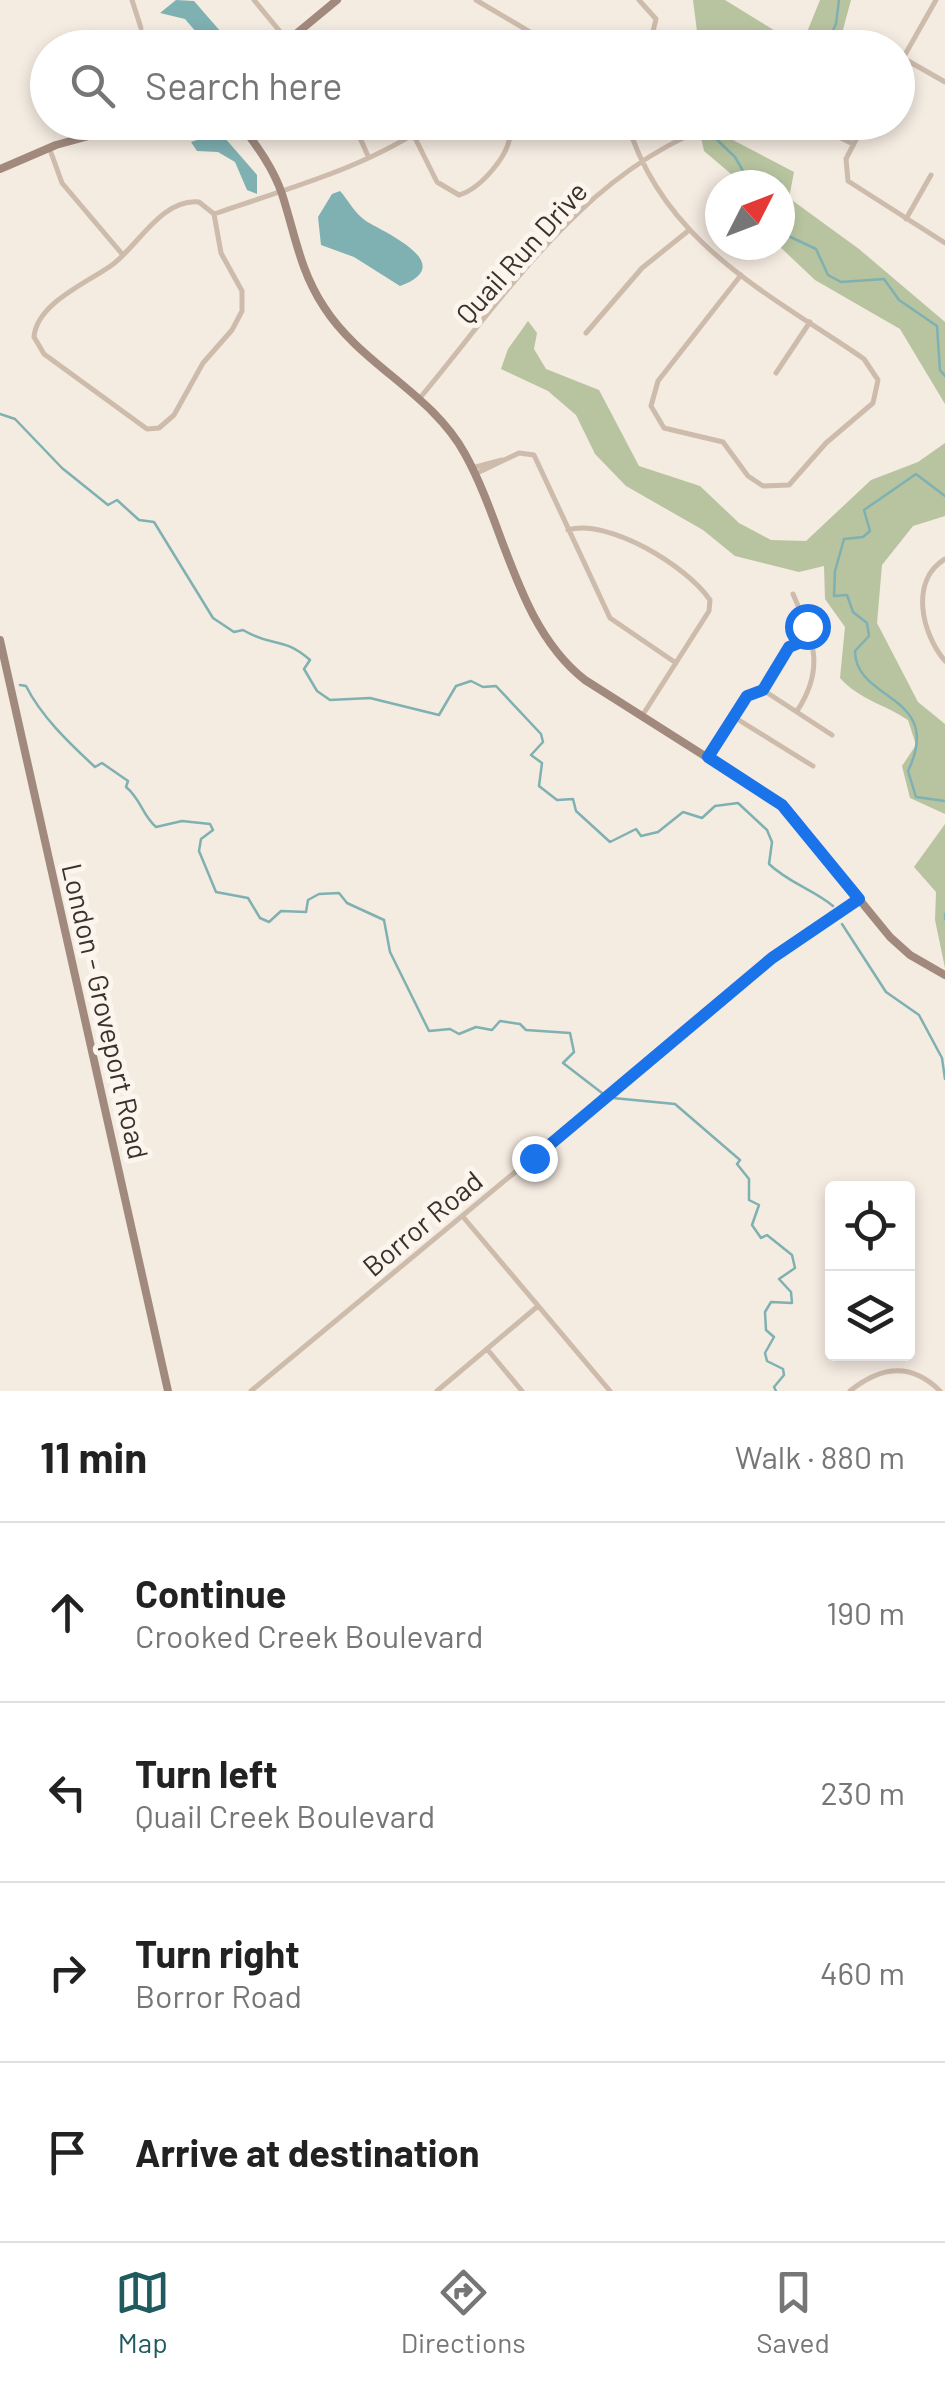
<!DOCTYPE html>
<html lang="en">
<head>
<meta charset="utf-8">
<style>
  :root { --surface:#fff; --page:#f6f6f6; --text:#222; --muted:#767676; --line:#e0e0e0; --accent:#1f5a5e }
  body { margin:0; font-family:Barlow,sans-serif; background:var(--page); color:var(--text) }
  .controls { position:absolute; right:30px; bottom:30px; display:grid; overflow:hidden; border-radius:10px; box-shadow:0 5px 15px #0003 }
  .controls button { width:90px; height:90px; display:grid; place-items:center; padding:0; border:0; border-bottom:2px solid var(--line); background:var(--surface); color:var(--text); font:50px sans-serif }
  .compass { position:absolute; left:705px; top:170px; width:90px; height:90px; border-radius:50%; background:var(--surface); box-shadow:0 5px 15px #0003; rotate:48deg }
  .stop { position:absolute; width:30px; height:30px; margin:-22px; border:8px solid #1a73e8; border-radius:50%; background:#fff }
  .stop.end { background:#1a73e8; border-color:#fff; box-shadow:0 2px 10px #0008 }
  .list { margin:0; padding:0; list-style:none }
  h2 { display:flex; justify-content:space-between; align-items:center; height:130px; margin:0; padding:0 40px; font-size:42px }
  h2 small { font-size:32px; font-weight:400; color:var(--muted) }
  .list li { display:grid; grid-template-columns:65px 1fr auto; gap:30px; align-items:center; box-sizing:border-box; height:180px; padding:0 40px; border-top:2px solid var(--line) }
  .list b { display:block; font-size:38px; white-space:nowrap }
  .list p { margin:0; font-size:32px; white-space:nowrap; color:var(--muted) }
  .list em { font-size:32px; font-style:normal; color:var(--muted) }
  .icon { flex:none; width:55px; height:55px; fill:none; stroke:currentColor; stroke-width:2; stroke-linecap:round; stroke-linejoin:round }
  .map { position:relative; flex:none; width:945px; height:1391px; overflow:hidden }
  .search { position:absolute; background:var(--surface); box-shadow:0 5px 15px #0003; left:30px; right:30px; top:30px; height:110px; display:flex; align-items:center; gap:25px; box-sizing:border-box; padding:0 35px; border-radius:55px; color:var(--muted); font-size:38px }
  .sheet { height:850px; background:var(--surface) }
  nav { display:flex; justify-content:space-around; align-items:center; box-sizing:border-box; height:140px; border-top:2px solid var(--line); background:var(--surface); font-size:28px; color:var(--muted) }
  nav a { display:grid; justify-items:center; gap:5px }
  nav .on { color:var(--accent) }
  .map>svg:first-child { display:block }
  .green { fill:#b8c4a0 }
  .water { fill:#7fb0b2 }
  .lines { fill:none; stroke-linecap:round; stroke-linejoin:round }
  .stream { stroke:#7fb0b2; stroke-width:2.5 }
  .street { stroke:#cdbbac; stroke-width:5 }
  .secondary { stroke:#a18a7d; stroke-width:8 }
  .route { stroke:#1a73e8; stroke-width:12 }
  .labels { text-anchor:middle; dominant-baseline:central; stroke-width:10; stroke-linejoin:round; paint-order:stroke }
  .street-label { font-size:28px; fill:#3b302b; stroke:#fbf5ee }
</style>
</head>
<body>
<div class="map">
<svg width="945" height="1391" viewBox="0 0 945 1391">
  <rect width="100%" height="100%" fill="#f4ebe1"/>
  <path class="green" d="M693,0H725L793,42L805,37L820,0H851L838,48L699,47Z
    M723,126L731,139L794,172L789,198L859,249L945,322V404L900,329L815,280L778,245L780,185H744L704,151L700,133Z
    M528,321L537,333L534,349L546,369L599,390L639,466L700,486L739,523L771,540L806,541L871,480L918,462L945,443V516L913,526L882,565L877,623L918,702L945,724V814L910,798L902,766L916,745L908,720C884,704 860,700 840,678L845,627L825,599L824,566L799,572L735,556L703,530L626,486L595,454L576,415L548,391L501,369L508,349Z
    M945,824V968L935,920L936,892L914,867Z"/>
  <path class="water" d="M176,0L194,1L221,32L226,47H209L185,19L160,13Z
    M212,135L224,137L257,175V194L247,190L235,162L218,152L197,151L191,142Z
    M340,191C349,201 355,214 366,221C381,231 461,264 400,286L354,257L321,245L318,217L332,194Z"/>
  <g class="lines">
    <path class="stream" d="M711,48L755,31L767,35L771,48
      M824,48L836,24L839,0
      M711,134L735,157L746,176L780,182L785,196L780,205
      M780,232L816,249L828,275L841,282L884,279L899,300L937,326L940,370L945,376
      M0,414L15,419L62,468L108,505L117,500L139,520L154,522L213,618L234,632L243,630C273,648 283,636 310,660L304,669L317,691L330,700L370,698L439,715L456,686L471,681L483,687L496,686L541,734L543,742L531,755L542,763L539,786L557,800L573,799L576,811L610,842L636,829L641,836L658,832L683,812L702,818L715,806L738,803L767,830L772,842L769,864C789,883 812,889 833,906
      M945,496L916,474L864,510L870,531L863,537L844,539L835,571L834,596L847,595L853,612L867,623L869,636L855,651C855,702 945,694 908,771L916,797L945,801
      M20,685L26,686C41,716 68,742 95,767L102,763L128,781L126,787C141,799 142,815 156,827L182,821L210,824L213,830L201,839L199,851L216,892L248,898L260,918L269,922L281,911L306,912L308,900L319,894L339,893L347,903L384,920L390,952L429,1031L450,1029L459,1034L476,1027L492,1030L500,1021L520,1024L526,1030L570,1033L574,1052L563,1063L602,1093
      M945,914V919
      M842,924L886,992L919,1015L942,1058L945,1079
      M613,1098L675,1104L740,1160L737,1164L749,1179V1200L759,1205L752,1225L761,1238L767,1235L792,1255L795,1268L779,1279L791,1292L792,1303L771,1302L765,1312L766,1330L774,1337L765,1353L767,1361L783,1369L784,1375L774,1387L776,1391"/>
    <path class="street" d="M132,0L141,28
      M254,0L287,40
      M476,0L557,48
      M639,0L656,19L649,48
      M381,48L409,34L427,36L436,48
      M903,58L945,82
      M898,67L936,0
      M353,122L368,156
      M627,122C663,243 768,293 864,359L878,380L873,403L826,443L789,485L763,486L748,476L723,442L664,428L651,406L658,381L741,275
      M809,122L853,144
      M865,122L846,159L848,181L945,243
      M414,136L437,182L459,195C480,189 510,155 510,133L501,122
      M49,147L62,183L123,255
      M214,214L221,253L242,291V311L232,330L203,363L174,415L159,428L147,429L44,354L34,337C37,303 87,283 112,265C138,246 162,198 199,202L214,214C288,188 367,168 432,122
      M906,219L931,175
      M586,333L642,268L688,231
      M776,373L810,322
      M419,399C506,295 587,167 722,122
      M472,468L502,460
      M475,474L519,453L534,455L610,618L676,663
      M568,530C608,518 687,566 710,600L709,611L642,716
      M945,559C909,581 922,634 945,661
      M793,594C813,640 826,667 797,711
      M763,690L832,735
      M734,717L813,766
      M708,757L747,696L763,690L789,647L811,638
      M464,1218L610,1391
      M487,1349L522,1391
      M251,1391L772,959L859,899
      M437,1391L538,1306
      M850,1391C881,1366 911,1362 940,1391"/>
    <path class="secondary" d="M279,48L337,0
      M239,122C256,145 273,167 282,194C295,234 300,271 324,307C361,365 432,393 465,454C505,526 517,627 585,680L782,805L890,937L910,955L945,975
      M0,169L56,145L140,122
      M0,640L168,1391"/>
  </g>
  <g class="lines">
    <path class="route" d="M534,1158L772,958L859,899L782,805L708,757L747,696L763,690L789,647L811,638L807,626"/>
  </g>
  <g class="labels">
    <g class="street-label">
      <text transform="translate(521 252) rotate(-48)">Quail Run Drive</text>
      <text transform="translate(106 1011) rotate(77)">London - Groveport Road</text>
      <text transform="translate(422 1223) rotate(-40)">Borror Road</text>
    </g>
  </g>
</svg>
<div class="controls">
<button><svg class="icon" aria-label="locate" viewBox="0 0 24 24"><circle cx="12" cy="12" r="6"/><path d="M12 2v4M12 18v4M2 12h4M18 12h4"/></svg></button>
<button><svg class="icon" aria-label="layers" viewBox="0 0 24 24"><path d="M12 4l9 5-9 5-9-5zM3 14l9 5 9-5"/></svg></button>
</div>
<svg class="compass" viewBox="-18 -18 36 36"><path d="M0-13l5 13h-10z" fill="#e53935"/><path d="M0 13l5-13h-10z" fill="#767676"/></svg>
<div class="stop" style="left:807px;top:626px"></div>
<div class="stop end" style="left:534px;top:1158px"></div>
<div class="search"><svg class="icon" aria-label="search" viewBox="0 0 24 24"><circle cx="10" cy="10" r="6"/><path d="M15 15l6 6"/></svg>Search here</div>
</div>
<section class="sheet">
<h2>11 min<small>Walk · 880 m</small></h2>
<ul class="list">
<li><svg class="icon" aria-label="ahead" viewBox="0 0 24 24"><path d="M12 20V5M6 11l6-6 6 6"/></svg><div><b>Continue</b><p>Crooked Creek Boulevard</p></div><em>190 m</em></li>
<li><svg class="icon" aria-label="left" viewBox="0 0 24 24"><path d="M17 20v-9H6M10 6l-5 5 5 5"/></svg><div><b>Turn left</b><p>Quail Creek Boulevard</p></div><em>230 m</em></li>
<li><svg class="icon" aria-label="right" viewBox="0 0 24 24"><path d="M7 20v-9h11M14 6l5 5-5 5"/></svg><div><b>Turn right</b><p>Borror Road</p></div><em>460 m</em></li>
<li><svg class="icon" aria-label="arrive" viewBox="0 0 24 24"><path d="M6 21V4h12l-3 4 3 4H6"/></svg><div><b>Arrive at destination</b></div></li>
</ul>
</section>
<nav>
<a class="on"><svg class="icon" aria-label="map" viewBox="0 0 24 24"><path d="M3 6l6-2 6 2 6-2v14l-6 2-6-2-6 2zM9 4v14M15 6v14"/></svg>Map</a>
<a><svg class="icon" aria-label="directions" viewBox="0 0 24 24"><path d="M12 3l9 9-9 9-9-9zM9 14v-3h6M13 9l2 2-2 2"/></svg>Directions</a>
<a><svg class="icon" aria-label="saved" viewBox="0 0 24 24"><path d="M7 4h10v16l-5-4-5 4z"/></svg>Saved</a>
</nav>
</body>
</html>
